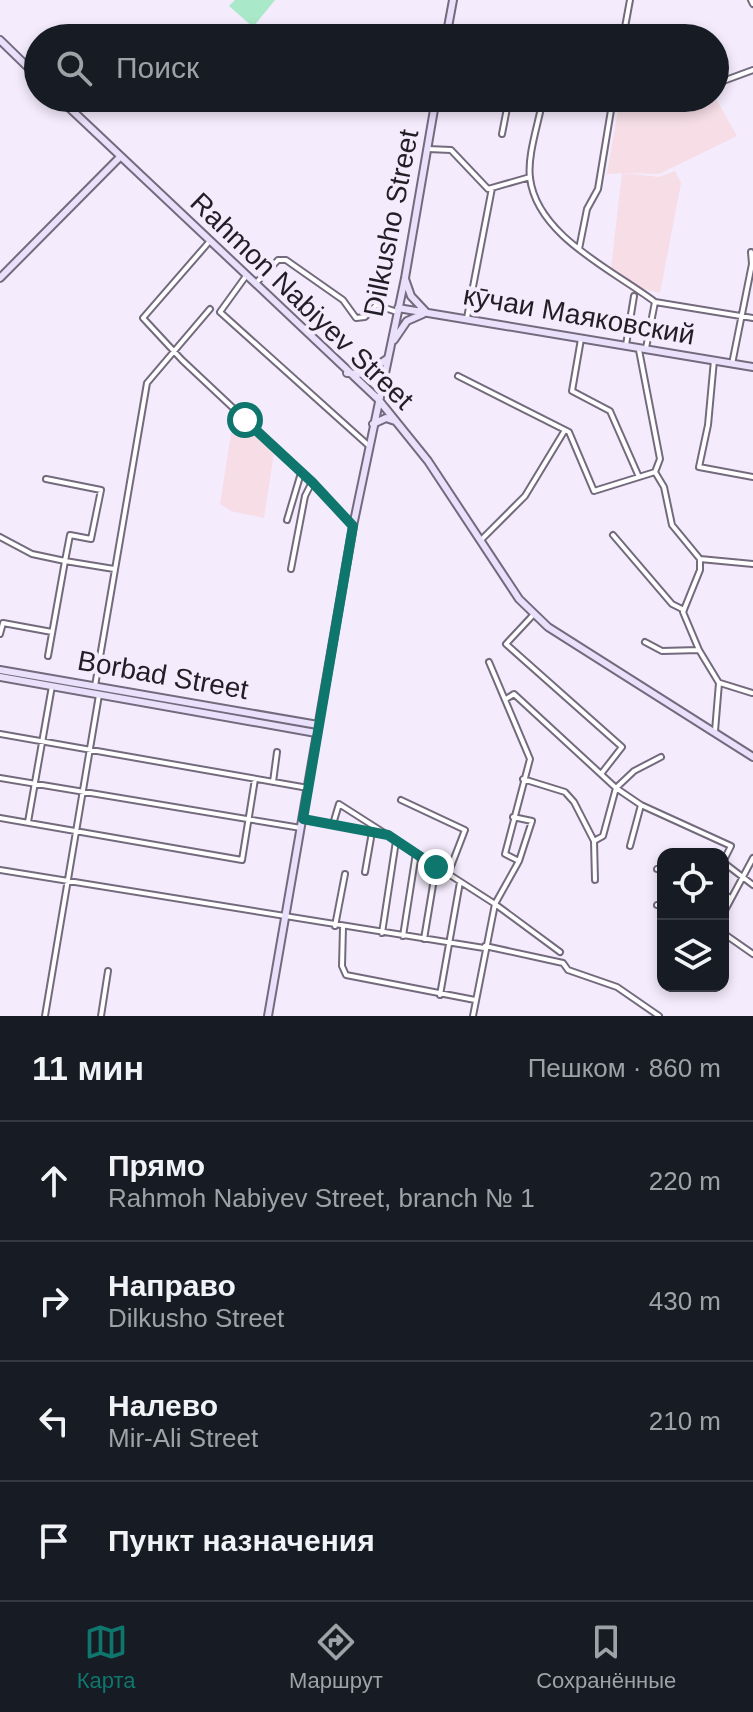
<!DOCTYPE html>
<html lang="ru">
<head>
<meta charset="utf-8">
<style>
  :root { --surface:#171b24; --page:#20242c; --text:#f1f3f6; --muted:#9ea1a6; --line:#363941; --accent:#0f766e }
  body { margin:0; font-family:Arial,sans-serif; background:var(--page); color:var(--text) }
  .controls { position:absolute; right:24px; bottom:24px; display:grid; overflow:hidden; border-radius:16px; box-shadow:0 4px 12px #0003 }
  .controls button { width:72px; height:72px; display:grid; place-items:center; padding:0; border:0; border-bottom:2px solid var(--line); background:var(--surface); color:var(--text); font:40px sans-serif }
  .stop { position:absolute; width:24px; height:24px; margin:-18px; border:6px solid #0f766e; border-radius:50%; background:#fff }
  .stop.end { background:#0f766e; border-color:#fff; box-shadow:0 2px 8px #0008 }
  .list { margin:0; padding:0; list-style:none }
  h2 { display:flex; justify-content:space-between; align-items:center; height:104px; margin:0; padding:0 32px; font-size:34px }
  h2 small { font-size:26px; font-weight:400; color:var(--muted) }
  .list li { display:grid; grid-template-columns:52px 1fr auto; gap:24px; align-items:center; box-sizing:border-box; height:120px; padding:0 32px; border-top:2px solid var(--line) }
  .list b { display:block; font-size:30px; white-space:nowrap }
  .list p { margin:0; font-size:26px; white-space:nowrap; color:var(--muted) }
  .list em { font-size:26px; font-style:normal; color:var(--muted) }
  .icon { flex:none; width:44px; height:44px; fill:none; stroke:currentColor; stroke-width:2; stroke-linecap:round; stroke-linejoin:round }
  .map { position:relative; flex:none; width:753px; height:1016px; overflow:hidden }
  .search { position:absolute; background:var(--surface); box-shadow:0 4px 12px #0003; left:24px; right:24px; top:24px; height:88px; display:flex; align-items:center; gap:20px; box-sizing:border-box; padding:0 28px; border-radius:44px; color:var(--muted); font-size:30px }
  .sheet { height:584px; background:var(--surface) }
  nav { display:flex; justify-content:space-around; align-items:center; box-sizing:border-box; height:112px; border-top:2px solid var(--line); background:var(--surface); font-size:22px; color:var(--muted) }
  nav a { display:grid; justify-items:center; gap:4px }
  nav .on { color:var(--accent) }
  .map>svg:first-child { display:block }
  .education { fill:#f6dde6 }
  .pitch { fill:#a9e8c8 }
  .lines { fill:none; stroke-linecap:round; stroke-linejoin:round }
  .street-casing { stroke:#736a7d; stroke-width:8 }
  .secondary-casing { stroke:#736a7d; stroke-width:10 }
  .street { stroke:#fff; stroke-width:4 }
  .secondary { stroke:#e9e0fb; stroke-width:6 }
  .route { stroke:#0f766e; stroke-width:10 }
  .labels { text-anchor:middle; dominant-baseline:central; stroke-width:8; stroke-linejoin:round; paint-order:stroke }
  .street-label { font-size:28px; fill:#221e25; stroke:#f4ebfc }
</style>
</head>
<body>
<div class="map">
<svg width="753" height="1016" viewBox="0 0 753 1016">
  <rect width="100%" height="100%" fill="#f4ebfc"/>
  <path class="education" d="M715,97L737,136L659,174L623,173L659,177L675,171L681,183L660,293L628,285L611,268L622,173L607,174L620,98Z
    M234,415L274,453L264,518L231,511L220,504Z"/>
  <path class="pitch" d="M235,0H275L253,27L229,6Z"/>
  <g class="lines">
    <g class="street-casing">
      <path id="street" d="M751,0L753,4
        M446,37L455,38
        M623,38L630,0
        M715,84L753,70
        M543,98C539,122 527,155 530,178C537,236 613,270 655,302L646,348
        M502,134L509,98
        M428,149L451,150L488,189L530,177
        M209,242L143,318L182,360L312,482L353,526
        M579,249L587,209L598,189L613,98
        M246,276L220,312L368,445
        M256,283L278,260H286L343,300L356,318L365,317L376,305L397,312
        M655,302L753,318
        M467,318L492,188
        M581,339L572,391L610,411L639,477
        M626,345L634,296
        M639,350L660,459L655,472
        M714,360L708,425L699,467L753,477
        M732,364L752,264L751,252
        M458,376L569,432L594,491L655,472L664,487L672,525L700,559L753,564
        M287,520L301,473
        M613,535L672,604L684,610
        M0,537L32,554L65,561L70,535L91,539L101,490L46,479
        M481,540L525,496L565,430
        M700,559V570L683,612L699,650L719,683L715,731
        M291,569L305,496L312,482
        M534,614L506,644L622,747L601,774
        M0,634L3,623L52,632
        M645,642L662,651L699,650
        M48,656L65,561L114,569
        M489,662L530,759L505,854L519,861
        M720,683L752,693
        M95,686L147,383L210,309
        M506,699L514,694L616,788L641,805L731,846L723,862L753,885
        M0,734L308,788
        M0,778L301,828
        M523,779L565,792L574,802L594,841L595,880
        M273,782L277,752
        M401,800L465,830L448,874
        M513,817L532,821L519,861L495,904L560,952
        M0,818L242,860L255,779
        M303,819L388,835L495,904L473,1016
        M28,822L52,686
        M333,824L339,804L386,834
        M594,841L603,836L616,788L634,771L661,757
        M630,846L641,805
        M657,869L663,871
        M0,870L484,948
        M365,872L372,832
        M723,894L731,898
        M657,905L663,907
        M723,914L753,858
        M335,926L345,874
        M343,927L342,966L346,975L475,1000
        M382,933L396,841
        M723,933L753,954
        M403,936L416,853
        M424,939L436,867
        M485,946L563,963L568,970L617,987L659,1016
        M440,995L460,882
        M45,1016L99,695
        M101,1016L108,971"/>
    </g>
    <g class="secondary-casing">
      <path id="secondary" d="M446,38L453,0
        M0,40L38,77
        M59,98L378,399L428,461L519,599L548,627L753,757
        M0,278L120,157
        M405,279L411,296L426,312
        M398,308L753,367
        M394,340L407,321L423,314
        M347,373L365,374L387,359
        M373,424L386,418L395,421
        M0,670L318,725
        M0,677L316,733
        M268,1016L353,526L405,278L436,98"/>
    </g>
    <use href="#street" class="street"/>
    <use href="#secondary" class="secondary"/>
  </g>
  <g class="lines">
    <path class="route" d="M245,420L312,482L353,526L303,819L388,835L436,867"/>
  </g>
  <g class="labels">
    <g class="street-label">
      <text transform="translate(391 223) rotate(-79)">Dilkusho Street</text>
      <text transform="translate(302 301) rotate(44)">Rahmon Nabiyev Street</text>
      <text transform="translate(579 315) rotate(10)">кӯчаи Маяковский</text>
      <text transform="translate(163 675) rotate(10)">Borbad Street</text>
    </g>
  </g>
</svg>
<div class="controls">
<button><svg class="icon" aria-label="locate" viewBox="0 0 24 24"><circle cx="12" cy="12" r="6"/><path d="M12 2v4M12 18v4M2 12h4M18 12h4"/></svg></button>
<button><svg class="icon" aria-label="layers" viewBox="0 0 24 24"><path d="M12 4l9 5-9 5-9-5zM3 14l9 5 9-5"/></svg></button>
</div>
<div class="stop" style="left:245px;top:420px"></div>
<div class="stop end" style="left:436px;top:867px"></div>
<div class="search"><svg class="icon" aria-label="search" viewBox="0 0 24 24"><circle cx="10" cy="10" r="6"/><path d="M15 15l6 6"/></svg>Поиск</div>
</div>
<section class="sheet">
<h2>11 мин<small>Пешком · 860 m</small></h2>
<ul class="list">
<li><svg class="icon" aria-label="ahead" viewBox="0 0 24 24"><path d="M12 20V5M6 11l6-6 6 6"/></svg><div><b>Прямо</b><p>Rahmoh Nabiyev Street, branch № 1</p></div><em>220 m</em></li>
<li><svg class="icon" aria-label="right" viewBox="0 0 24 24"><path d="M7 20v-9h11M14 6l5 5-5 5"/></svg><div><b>Направо</b><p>Dilkusho Street</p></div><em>430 m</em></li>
<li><svg class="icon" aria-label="left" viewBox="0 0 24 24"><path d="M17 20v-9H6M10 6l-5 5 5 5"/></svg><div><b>Налево</b><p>Mir-Ali Street</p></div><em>210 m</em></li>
<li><svg class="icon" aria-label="arrive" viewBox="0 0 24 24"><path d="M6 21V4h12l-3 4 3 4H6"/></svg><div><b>Пункт назначения</b></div></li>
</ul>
</section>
<nav>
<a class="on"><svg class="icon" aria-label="map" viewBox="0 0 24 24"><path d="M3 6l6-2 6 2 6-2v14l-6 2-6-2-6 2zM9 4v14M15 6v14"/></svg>Карта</a>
<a><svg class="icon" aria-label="directions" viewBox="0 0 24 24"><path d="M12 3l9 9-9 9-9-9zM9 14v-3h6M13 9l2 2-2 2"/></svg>Маршрут</a>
<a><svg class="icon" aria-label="saved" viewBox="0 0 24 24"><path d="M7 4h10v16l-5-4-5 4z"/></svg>Сохранённые</a>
</nav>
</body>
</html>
